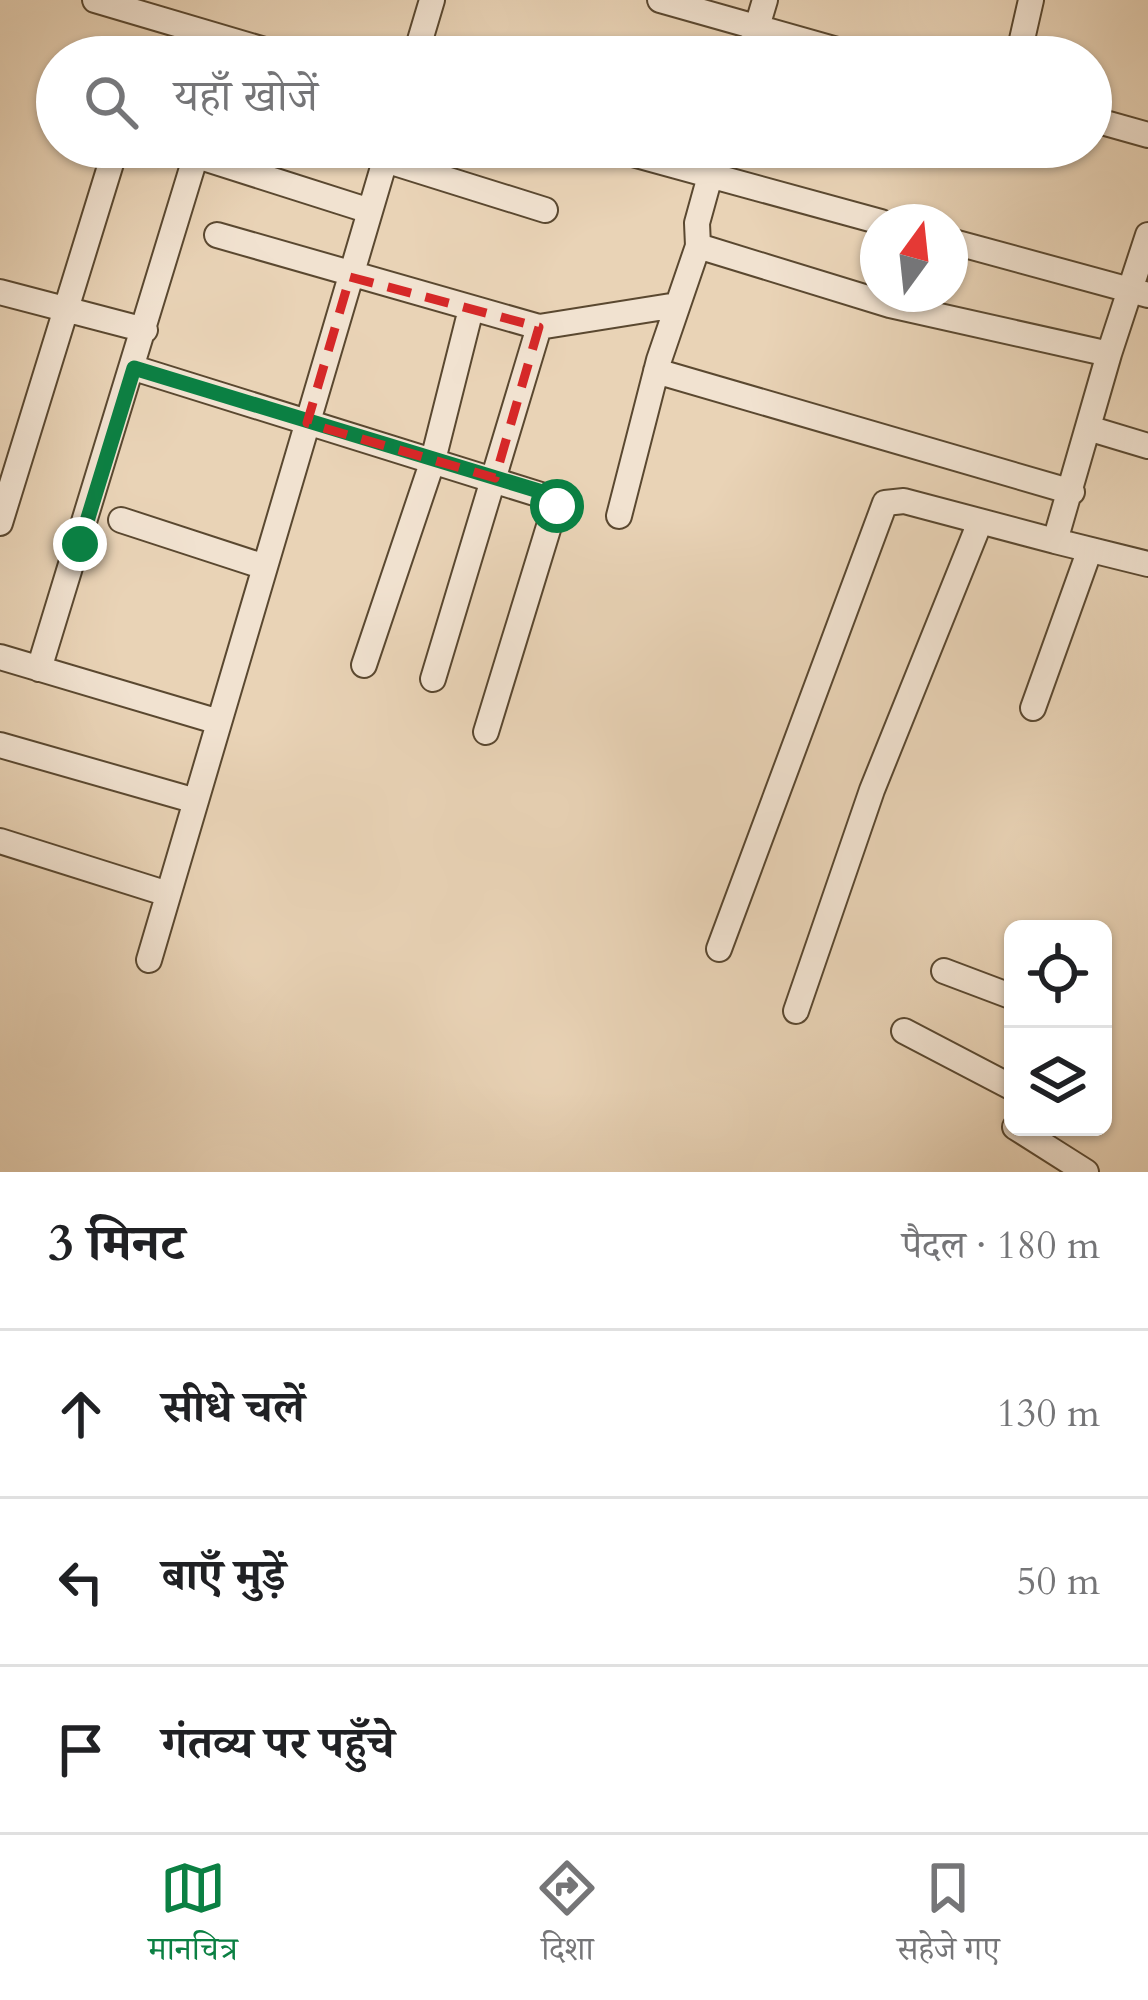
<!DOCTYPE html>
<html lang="hi">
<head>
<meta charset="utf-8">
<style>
  :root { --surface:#fff; --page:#f2f2f2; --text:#202124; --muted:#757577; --line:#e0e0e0; --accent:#0b8043 }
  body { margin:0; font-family:Cardo,"Noto Serif Devanagari",serif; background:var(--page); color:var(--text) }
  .controls { position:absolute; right:36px; bottom:36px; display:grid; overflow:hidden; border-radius:18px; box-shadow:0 3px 9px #0004 }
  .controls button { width:108px; height:108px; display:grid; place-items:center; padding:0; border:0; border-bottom:3px solid var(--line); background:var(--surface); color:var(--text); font:60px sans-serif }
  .compass { position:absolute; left:860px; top:204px; width:108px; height:108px; border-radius:50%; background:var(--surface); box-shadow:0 3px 9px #0004; rotate:15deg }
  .stop { position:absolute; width:36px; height:36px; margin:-27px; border:9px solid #0b8043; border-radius:50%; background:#fff }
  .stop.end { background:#0b8043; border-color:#fff; box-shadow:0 3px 12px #0008 }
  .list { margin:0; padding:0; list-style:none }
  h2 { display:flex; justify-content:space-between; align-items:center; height:156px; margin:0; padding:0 48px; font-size:51px }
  h2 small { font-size:39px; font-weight:400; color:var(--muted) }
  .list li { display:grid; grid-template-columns:78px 1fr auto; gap:36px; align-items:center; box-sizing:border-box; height:168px; padding:0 48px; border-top:3px solid var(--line) }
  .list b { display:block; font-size:45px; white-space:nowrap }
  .list em { font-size:39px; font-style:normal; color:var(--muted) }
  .icon { flex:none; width:66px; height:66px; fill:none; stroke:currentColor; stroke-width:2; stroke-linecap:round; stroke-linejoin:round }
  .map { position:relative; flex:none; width:1148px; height:1172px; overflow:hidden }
  .search { position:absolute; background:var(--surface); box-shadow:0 3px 9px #0004; left:36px; right:36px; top:36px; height:132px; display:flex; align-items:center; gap:30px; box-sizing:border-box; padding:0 42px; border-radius:66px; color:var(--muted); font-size:45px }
  .sheet { height:660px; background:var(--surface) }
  nav { display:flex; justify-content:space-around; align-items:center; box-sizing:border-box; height:168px; border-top:3px solid var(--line); background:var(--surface); font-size:33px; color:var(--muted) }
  nav a { display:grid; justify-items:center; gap:6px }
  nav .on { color:var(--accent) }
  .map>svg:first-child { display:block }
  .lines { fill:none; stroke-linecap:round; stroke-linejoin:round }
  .minor-casing { stroke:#5a4830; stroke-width:28 }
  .minor { stroke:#f1e2d0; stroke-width:24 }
  .route { stroke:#0b8043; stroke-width:15 }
  .marked { fill:none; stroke:#d62828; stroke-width:9; stroke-dasharray:24 15; stroke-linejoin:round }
</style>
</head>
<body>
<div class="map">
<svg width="1148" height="1172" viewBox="0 0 1148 1172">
  <rect width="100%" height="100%" fill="#e9d3b6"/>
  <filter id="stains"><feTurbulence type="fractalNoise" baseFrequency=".00167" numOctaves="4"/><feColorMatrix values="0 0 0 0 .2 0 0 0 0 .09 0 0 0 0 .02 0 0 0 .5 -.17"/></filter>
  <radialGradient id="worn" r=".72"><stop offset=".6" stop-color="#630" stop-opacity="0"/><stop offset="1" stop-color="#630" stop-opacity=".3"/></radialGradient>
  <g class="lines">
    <g class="minor-casing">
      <path id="minor" d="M95,0L288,57
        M660,0L862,57
        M415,57L432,0
        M748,57L765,0
        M1018,57L1031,0
        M1091,119L1148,135
        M169,147L370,211
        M607,147L881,222
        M718,147L697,223L698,246L890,305L1109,354L1148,235
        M385,160L545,210
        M217,235L539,327L677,305
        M950,241L1148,295
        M0,292L145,330
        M1109,354L1055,541L1148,564
        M134,368L557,500L486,732
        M656,371L1072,492
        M1088,428L1148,446
        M619,516L659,360L698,246
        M121,520L265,567
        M0,523L116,147
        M0,657L219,722
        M364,665L433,460L471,309
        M39,669L196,155
        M433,679L539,327
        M1033,708L1089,552
        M0,745L196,801
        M0,841L168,894
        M719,949L885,503L904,501L1055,541
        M149,960L389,147
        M944,971L1013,997
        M796,1011L872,790L980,522
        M904,1031L1013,1088
        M1015,1127L1086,1172"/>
    </g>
    <use href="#minor" class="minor"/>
  </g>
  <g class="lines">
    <path class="route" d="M80,544L134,368L552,495L557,506"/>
  </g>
  <path class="marked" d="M350,277L539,327L495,478L307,423Z"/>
  <rect width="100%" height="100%" filter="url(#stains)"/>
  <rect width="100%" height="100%" fill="url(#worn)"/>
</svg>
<div class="controls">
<button><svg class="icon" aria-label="locate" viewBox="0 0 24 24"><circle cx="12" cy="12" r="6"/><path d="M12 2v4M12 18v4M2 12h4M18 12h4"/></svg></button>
<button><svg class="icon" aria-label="layers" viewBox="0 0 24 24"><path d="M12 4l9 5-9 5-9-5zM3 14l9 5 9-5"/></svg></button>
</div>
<svg class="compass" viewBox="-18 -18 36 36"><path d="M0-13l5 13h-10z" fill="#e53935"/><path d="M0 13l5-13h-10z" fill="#757577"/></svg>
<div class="stop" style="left:557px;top:506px"></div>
<div class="stop end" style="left:80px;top:544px"></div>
<div class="search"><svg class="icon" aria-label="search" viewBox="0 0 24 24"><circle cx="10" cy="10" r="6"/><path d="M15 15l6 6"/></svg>यहाँ खोजें</div>
</div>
<section class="sheet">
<h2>3 मिनट<small>पैदल · 180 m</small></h2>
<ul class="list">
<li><svg class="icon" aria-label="ahead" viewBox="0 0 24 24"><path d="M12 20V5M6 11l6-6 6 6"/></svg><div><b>सीधे चलें</b></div><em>130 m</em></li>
<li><svg class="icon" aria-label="left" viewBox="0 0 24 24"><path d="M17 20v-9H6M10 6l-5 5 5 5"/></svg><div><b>बाएँ मुड़ें</b></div><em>50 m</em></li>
<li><svg class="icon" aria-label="arrive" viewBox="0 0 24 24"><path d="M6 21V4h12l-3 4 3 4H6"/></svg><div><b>गंतव्य पर पहुँचे</b></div></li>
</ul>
</section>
<nav>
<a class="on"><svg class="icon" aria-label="map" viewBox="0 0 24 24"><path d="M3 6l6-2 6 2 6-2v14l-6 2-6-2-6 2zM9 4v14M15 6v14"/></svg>मानचित्र</a>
<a><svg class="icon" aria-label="directions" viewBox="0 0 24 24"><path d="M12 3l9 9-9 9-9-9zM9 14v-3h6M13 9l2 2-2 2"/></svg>दिशा</a>
<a><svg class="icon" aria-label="saved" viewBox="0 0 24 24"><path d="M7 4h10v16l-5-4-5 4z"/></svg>सहेजे गए</a>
</nav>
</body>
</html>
